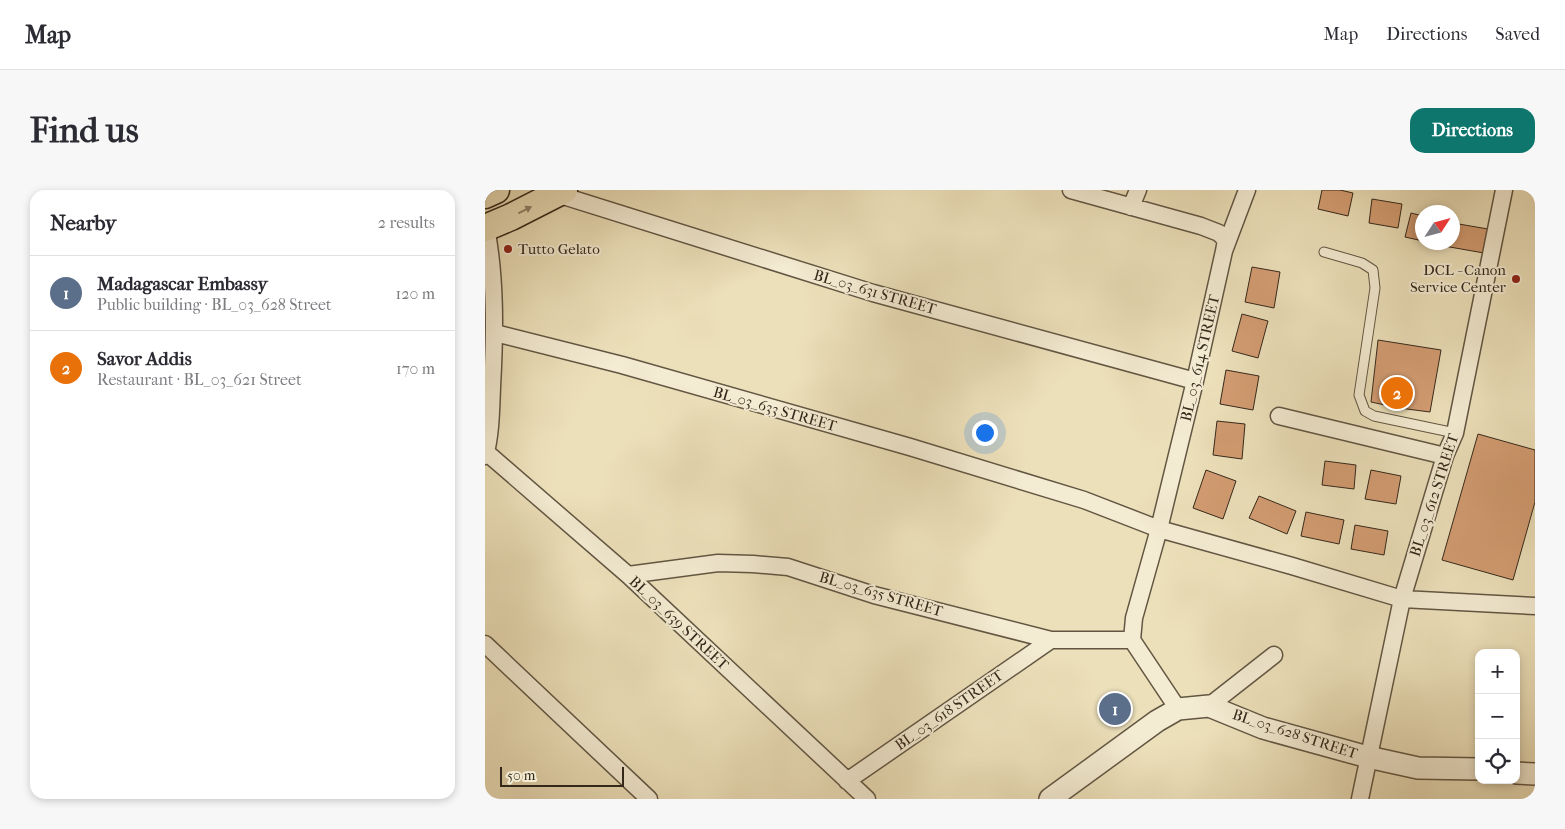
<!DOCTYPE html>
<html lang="en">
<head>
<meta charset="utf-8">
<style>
  :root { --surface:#fff; --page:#f7f7f7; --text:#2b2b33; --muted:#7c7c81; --line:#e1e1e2; --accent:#0f766e }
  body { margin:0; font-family:"IM FELL French Canon",serif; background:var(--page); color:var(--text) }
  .controls { position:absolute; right:15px; bottom:15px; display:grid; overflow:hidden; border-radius:10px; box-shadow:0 2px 8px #0003 }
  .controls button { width:45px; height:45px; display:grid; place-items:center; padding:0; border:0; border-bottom:1px solid var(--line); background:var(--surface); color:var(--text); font:25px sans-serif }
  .compass { position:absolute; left:930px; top:15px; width:45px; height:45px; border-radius:50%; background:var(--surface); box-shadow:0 2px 8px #0003; rotate:54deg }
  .scale { position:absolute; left:15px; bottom:12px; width:124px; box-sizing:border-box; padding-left:5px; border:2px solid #34281b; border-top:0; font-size:14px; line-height:18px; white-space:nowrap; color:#34281b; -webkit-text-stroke:4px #f3ebd2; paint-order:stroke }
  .you { position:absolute; left:499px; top:242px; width:18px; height:18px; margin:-12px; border:4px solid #fff; border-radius:50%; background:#1a73e8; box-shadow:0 0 0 8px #1a73e833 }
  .badge { display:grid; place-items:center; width:32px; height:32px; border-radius:50%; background:var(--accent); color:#fff; font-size:16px; font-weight:700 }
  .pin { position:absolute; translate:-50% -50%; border:2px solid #fff; box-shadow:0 1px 5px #0006 }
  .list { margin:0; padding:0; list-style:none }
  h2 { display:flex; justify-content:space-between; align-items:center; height:65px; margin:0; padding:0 20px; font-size:21px }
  h2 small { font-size:16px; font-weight:400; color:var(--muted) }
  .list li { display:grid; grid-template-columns:32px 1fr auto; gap:15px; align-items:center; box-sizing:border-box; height:75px; padding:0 20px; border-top:1px solid var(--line) }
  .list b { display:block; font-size:19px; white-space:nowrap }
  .list p { margin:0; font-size:16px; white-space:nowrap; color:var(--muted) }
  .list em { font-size:16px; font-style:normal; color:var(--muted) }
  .icon { flex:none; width:28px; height:28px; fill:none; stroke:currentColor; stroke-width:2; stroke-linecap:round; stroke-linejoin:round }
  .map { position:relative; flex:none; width:1050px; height:609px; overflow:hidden; border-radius:15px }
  header { display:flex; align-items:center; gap:30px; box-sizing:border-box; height:70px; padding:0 25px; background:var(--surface); border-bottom:1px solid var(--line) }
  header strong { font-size:24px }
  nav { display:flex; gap:28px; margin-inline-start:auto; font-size:18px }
  .intro { display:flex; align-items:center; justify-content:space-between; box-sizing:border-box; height:120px; padding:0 30px }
  h1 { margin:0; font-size:35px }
  .button { padding:12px 22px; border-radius:15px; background:var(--accent); color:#fff; font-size:18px; font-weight:700 }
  main { display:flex; gap:30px; padding:0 30px }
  aside { flex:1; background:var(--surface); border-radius:15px; box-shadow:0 2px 8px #0003 }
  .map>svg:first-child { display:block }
  .building { fill:#d39c72; stroke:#34281b }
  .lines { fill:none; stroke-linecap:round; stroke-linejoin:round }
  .service-casing { stroke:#625643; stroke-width:11 }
  .minor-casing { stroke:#625643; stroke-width:19 }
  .tertiary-casing { stroke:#625643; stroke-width:24 }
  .primary-casing { stroke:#34281b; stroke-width:29 }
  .service { stroke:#f3ebd2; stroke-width:9 }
  .minor { stroke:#f3ebd2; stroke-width:16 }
  .tertiary { stroke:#f3ebd2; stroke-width:21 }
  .primary { stroke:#ece0ba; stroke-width:26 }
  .oneway { fill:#90846a }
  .poi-dot { fill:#8f2418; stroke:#f3ebd2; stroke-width:2 }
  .labels { text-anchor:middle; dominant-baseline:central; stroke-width:4; stroke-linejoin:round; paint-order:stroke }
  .poi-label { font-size:15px; fill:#34281b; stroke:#f3ebd2; text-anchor:start }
  .street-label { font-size:15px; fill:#34281b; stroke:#f3ebd2 }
</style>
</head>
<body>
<header>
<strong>Map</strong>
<nav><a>Map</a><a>Directions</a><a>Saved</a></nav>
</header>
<div class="intro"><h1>Find us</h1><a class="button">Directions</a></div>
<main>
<aside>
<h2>Nearby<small>2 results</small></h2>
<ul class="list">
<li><span class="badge" style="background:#5c6f8a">1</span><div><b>Madagascar Embassy</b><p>Public building · BL_03_628 Street</p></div><em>120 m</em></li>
<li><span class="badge" style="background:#e8710a">2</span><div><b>Savor Addis</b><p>Restaurant · BL_03_621 Street</p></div><em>170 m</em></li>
</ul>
</aside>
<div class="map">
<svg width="1050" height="609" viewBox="0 0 1050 609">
  <rect width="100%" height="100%" fill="#ece0ba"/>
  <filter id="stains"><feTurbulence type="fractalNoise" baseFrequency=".004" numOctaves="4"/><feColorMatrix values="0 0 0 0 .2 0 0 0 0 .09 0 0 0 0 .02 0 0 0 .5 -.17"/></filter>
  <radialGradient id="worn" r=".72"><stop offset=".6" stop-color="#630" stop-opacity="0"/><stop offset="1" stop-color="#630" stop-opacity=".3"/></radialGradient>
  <path class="building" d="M837,0H855L868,3L863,26L833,19Z
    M887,9L917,14L913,38L884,33Z
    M926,23L938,26V51L920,47Z
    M968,33L1003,39L999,63L959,56L960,52H968Z
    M767,77L795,82L789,118L760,112Z
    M757,124L783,131L773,168L747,161Z
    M893,150L956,160L945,222L914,218L886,212Z
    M741,180L774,186L768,220L735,214Z
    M732,231L760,234L757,269L728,265Z
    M993,244L1050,260V312L1028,390L957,370Z
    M840,271L871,275L869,299L837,295Z
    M721,280L751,291L738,329L708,318Z
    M886,280L916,286L911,314L880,309Z
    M774,306L811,321L802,344L764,328Z
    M821,322L859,330L854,354L816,346Z
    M870,335L903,341L899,365L866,359Z"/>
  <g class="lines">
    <g class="service-casing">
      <path id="service" d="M839,62L877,73L888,80L890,98L874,205L880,221L889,226L970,243"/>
    </g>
    <g class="minor-casing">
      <path id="minor" d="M586,0L716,36L734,43L741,50L739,61
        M72,4L388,103L710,191
        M646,17L653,0
        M0,32C11,86 10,143 7,197C6,220 6,244 0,266
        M10,143L137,175L425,257L599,310L674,339L807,376L917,409L1050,416
        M794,226L960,266
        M1,262L143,385L382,609
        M143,385L233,373L268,374L303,377L389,405L566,450H647
        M0,454L164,609
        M724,516L789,465
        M693,519L647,450L649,428L674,339L710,191L739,61L762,0
        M362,591L566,450
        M875,609L917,409L960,266L970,243L1019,0"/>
    </g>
    <g class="tertiary-casing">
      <path id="tertiary" d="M1031,583L1050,584
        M565,609L672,531L693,519L724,516L778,538L883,567L933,578L994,579"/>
    </g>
    <g class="primary-casing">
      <path id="primary" d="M0,5L11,0
        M0,38L26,27L79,0"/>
    </g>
    <use href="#service" class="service"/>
    <use href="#minor" class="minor"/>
    <use href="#tertiary" class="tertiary"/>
    <use href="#primary" class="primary"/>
  </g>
  <defs><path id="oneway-solid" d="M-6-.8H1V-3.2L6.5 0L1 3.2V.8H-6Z" transform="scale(1.25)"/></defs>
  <use class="oneway" href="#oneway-solid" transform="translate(40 20) rotate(-27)"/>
  <g class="poi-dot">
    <circle cx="23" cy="59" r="5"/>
    <circle cx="1031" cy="89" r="5"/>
  </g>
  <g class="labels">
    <g class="poi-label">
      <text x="33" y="59">Tutto Gelato</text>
      <text x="1021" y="80" text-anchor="end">DCL - Canon<tspan x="1021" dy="17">Service Center</tspan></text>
    </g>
    <g class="street-label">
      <text transform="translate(390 102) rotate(16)">BL_03_631 STREET</text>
      <text transform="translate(715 168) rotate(-77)">BL_03_614 STREET</text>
      <text transform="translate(290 219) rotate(16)">BL_03_633 STREET</text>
      <text transform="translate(949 305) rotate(-72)">BL_03_612 STREET</text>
      <text transform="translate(396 404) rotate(16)">BL_03_635 STREET</text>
      <text transform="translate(194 433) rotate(43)">BL_03_639 STREET</text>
      <text transform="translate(464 520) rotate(-35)">BL_03_618 STREET</text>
      <text transform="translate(810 544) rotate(18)">BL_03_628 STREET</text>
    </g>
  </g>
  <rect width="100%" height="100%" filter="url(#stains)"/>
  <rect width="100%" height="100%" fill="url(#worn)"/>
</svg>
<div class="controls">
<button>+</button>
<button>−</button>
<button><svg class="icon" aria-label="locate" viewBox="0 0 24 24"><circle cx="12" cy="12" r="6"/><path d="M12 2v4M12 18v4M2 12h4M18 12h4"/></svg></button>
</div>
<svg class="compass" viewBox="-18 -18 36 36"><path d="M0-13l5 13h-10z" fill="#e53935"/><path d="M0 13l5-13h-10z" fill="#7c7c81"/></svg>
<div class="scale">50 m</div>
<div class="you"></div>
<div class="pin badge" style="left:630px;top:519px;background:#5c6f8a">1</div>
<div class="pin badge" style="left:912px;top:203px;background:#e8710a">2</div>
</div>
</main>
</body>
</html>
